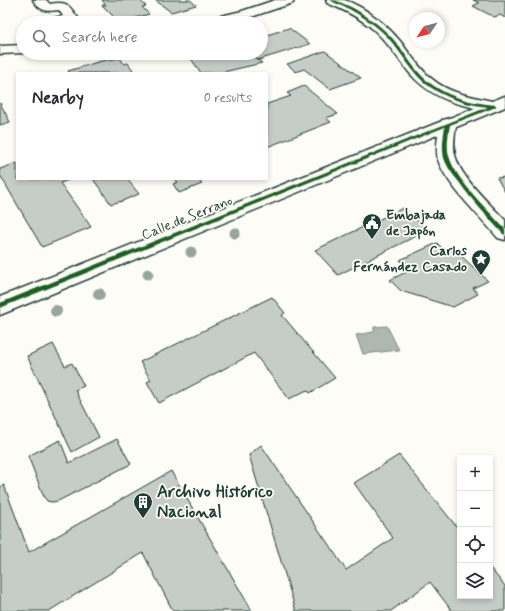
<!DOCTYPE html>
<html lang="en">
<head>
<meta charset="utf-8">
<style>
  :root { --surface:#fff; --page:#f2f2f3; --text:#2b2b33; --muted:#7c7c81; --line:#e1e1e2 }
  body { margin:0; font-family:Mynerve,sans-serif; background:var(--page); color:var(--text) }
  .controls { position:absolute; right:12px; bottom:12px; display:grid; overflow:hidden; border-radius:0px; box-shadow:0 2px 6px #0003 }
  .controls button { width:36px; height:36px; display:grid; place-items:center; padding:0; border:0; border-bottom:1px solid var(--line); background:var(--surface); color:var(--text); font:20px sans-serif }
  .compass { position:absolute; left:409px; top:12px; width:36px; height:36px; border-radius:50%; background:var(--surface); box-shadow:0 2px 6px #0003; rotate:235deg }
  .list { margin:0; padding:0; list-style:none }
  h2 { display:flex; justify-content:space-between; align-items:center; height:52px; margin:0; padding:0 16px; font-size:17px }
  h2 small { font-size:13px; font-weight:400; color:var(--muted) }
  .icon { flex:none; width:22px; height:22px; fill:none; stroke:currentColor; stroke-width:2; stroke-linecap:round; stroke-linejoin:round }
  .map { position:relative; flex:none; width:505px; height:611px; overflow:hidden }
  .search { position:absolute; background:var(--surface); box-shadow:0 2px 6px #0003; left:16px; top:16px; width:252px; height:44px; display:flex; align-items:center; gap:10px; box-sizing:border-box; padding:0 14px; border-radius:22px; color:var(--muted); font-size:15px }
  .panel { position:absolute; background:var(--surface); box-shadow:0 2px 6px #0003; left:16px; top:72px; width:252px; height:108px; border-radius:0px }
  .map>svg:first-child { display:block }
  .water { fill:#aeb8b1; stroke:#75877f }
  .building { fill:#c6cdc7; stroke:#1f3d34 }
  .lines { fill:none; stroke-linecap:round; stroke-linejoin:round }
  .minor-casing { stroke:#1f3d34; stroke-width:3 }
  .major-casing { stroke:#1f3d34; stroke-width:3 }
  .minor { fill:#fdfcf7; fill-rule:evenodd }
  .major { fill:#fdfcf7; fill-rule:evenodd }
  .cycleway-casing { stroke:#fdfcf7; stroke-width:2 }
  .cycleway { fill:#1b5e20; fill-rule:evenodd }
  .tree { fill:#98a59e }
  .labels { text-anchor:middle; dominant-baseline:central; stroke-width:3.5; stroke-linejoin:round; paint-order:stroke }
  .poi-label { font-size:14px; font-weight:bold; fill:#1f3d34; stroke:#fdfcf7; text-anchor:start }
  .street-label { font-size:14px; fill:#1f3d34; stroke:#fdfcf7 }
  .near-poi-label { font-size:17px; font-weight:bold; fill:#1f3d34; stroke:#fdfcf7; text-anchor:start }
</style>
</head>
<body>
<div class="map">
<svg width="505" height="611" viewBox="0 0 505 611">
  <rect width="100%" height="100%" fill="#fdfcf7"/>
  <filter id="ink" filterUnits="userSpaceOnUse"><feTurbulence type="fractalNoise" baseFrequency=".025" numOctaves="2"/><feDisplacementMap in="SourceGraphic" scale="8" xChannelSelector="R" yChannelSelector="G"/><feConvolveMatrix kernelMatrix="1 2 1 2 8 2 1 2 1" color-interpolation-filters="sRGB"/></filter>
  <g filter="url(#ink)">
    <path class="water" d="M387,326L399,350L363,354L356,335L374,332V327Z"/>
    <path class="building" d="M102,0H139L146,6L142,7L149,14L125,21L123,19L117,20L102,5H106Z
      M155,0H190L196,5L171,12Z
      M473,0H505V18L500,15L494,17L473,6L479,3Z
      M289,28L310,44L258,60L249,53H261V37Z
      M325,51L361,78L330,89L304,69L296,72L287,64Z
      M187,53H214L218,58L241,53H249L262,63L219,73H201Z
      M120,58L124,64L128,63L135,73H69L68,71L101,61Z
      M304,86L338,114L326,118L331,122L267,147V104L291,96L287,93Z
      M0,103L10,122L0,125Z
      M17,163V179H71L60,183L91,227L42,247L0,175V169Z
      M505,177V192L497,178Z
      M93,179H127L139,194L122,201L111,204Z
      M175,179H197L202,184L179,193L173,184L178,182Z
      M403,208L428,230L338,275L315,250Z
      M437,243L447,253L455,250L488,281L473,288L478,294L453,307L401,291L390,280L410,270L400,260Z
      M272,297L285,313L282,315L335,378L310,393L307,390L289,399L254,353L159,403L147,382L151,380L140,362Z
      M53,344L65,366L72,363L84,386L75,390L99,437L72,452L27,356Z
      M117,439L131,464L58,501L52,502L47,501L44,497L28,456L60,440L69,463Z
      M261,445L346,570L393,538L354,483L399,455L460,531V596H490V568L505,586V611H452L430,582L391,611H296L249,455Z
      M171,471L252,611H173L143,553L49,611H0V487L4,485L29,552Z"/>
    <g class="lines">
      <g class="minor-casing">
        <path id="minor" d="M33,0H46L50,4C67,1 68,4 78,18L76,21L67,23H53L52,21L54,18L63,16L59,10C46,12 40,11 33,0Z
          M275,0H294L293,3L251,17L225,23H201L203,20L242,11Z
          M326,0C331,0 338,0 344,0C364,6 387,25 400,41C410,54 419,68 432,79C453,96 475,96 500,103L502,106L500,109C489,112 477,109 467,106C440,100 420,88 404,66C395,54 386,41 375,31C361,18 344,10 327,3Z
          M23,45V53H24L0,54V46Z
          M448,119L454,120L456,124C455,135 452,147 456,158C462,179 490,204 505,220V240L498,238C480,216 447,186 438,160C436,152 437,143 438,135C439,130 439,125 442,120Z"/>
      </g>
      <g class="major-casing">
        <path id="major" d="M505,96V107L0,315V297Z"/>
      </g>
      <use href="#minor" class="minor"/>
      <use href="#major" class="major"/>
      <g class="cycleway-casing">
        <path id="cycleway" d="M330,0C338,0 346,5 353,8C370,18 386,29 398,45C407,56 414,69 425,79C444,96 471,103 496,105V107L450,125C448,136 446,149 450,159C457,181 489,211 505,229V235L503,234C488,217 472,201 459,182C453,175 447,167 444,158C442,149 443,137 445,127L0,308V303L488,107C461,104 432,94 415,73C403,58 394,42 380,30C371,22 360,15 349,9C343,6 336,4 330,0Z"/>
      </g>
      <use href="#cycleway" class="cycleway"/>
    </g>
    <g class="tree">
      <circle cx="235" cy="233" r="5.5"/>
      <circle cx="191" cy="252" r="5.5"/>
      <circle cx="148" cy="274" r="5.5"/>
      <circle cx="99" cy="294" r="6"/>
      <circle cx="56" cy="311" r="6"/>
    </g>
  </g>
  <defs>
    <g id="civic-pin" transform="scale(1)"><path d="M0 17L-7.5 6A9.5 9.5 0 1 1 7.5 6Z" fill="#1f3d34" stroke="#fdfcf7"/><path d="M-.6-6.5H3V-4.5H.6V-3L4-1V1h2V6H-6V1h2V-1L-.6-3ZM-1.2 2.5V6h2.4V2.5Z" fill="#fff"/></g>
    <g id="sight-pin" transform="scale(1)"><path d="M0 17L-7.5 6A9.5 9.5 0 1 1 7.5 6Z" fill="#1f3d34" stroke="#fdfcf7"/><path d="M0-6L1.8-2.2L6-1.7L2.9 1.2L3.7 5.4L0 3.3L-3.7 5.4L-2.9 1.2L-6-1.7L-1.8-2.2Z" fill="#fff"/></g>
    <g id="building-pin" transform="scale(1)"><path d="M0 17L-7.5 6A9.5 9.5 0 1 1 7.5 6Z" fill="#1f3d34" stroke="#fdfcf7"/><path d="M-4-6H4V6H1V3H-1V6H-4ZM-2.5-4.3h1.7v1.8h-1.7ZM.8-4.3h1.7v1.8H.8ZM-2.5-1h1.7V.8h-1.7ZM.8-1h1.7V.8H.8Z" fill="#fff"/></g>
  </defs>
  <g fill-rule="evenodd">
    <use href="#civic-pin" x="372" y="223"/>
    <use href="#sight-pin" x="481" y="259"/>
    <use href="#building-pin" x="143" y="502"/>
  </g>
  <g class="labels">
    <g class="poi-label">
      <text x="386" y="215">Embajada<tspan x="386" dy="16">de Japón</tspan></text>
      <text x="467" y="251" text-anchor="end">Carlos<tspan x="467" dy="16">Fernández Casado</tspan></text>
    </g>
    <g class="street-label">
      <text transform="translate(187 218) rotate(-22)">Calle de Serrano</text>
    </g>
    <g class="near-poi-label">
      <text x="157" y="492">Archivo Histórico<tspan x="157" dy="20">Nacional</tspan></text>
    </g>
  </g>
</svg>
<div class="controls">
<button>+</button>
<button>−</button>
<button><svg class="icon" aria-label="locate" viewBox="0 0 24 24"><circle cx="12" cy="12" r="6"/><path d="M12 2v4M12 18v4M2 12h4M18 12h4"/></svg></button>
<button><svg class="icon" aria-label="layers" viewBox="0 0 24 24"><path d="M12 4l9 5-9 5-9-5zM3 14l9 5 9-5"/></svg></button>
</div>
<svg class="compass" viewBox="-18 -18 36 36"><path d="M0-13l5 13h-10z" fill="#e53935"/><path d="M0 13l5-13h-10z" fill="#7c7c81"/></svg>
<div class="search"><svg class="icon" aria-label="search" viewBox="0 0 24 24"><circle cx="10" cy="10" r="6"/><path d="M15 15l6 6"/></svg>Search here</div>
<section class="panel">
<h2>Nearby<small>0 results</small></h2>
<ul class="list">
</ul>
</section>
</div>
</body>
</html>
